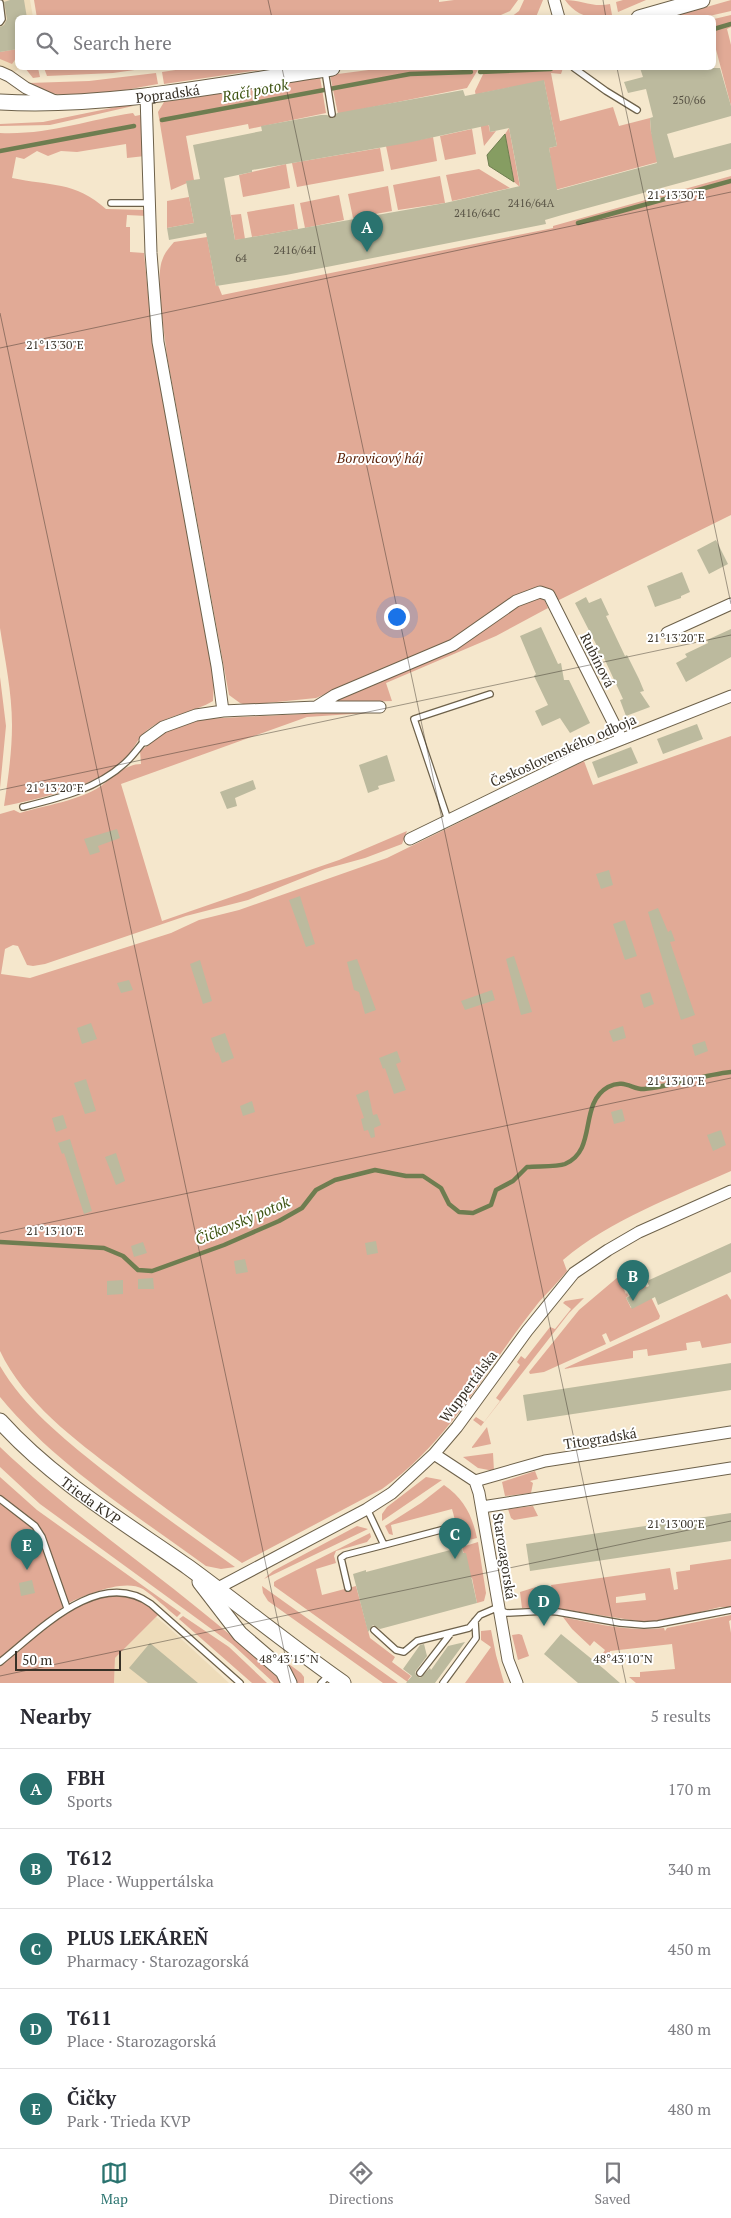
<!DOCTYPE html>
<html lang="en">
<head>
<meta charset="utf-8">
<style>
  :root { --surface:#fff; --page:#f7f7f7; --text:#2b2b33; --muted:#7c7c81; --line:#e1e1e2; --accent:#2a736f }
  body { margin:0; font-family:"PT Serif",serif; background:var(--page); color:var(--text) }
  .scale { position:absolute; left:15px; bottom:12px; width:106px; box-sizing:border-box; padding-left:5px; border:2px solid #373127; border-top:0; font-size:14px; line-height:18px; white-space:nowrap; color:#373127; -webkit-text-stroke:4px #fff; paint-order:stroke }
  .you { position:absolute; left:396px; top:616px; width:18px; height:18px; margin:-12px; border:4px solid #fff; border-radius:50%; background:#1a73e8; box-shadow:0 0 0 8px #1a73e833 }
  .badge { display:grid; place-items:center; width:32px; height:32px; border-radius:50%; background:var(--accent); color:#fff; font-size:16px; font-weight:700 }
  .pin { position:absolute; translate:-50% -41px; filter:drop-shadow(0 1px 2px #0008) }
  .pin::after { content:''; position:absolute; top:26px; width:18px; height:15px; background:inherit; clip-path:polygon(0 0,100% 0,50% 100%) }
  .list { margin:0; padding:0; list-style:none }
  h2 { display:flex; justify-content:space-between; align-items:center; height:65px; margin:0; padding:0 20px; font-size:21px }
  h2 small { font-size:16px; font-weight:400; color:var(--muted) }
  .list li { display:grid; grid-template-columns:32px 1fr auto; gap:15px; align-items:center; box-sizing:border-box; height:80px; padding:0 20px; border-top:1px solid var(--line) }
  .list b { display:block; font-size:19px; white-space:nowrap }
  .list p { margin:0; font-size:16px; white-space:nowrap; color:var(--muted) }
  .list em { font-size:16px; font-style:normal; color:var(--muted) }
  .icon { flex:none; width:28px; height:28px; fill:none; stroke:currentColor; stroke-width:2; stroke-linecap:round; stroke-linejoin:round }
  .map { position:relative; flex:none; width:731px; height:1683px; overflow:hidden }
  .search { position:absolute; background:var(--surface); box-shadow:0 2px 8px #0003; left:15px; right:15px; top:15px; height:55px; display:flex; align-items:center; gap:12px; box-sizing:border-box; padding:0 18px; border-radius:8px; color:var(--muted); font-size:19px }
  .sheet { height:465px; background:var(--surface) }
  nav { display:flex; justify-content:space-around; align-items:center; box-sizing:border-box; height:70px; border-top:1px solid var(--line); background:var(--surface); font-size:14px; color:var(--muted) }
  nav a { display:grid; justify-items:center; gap:2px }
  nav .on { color:var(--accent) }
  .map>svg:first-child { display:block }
  .built { fill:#eedcba }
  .green { fill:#e1aa96; fill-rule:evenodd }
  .water { fill:#869d62; stroke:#6e7d50 }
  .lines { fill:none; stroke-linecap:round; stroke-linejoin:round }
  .stream { stroke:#6e7d50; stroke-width:4.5 }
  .building { fill:#bcba9e; fill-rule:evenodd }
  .service-casing { stroke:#6d614a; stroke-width:8 }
  .minor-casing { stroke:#6d614a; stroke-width:13 }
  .tertiary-casing { stroke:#6d614a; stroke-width:17 }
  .service { stroke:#fff; stroke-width:5.5 }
  .minor { stroke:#fff; stroke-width:11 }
  .tertiary { stroke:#fff; stroke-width:15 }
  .ticks { fill:none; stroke:#373127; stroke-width:1; stroke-opacity:0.45 }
  .labels { text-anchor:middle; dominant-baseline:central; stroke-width:4; stroke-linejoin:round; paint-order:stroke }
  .number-label { font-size:11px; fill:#585345 }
  .street-label { font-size:14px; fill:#373127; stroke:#fff }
  .park-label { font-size:14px; font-style:italic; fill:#591e04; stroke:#fff }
  .water-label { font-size:15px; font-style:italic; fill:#3f5412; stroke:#fff }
  .ticks-label { font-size:12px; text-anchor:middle; fill:#373127; stroke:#fff; stroke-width:4; stroke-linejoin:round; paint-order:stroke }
</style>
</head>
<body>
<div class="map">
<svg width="731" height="1683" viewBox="0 0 731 1683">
  <rect width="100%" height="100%" fill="#f5e7cc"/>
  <path class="built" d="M0,0H30L33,17L18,18V68H20L9,76L0,72Z
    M156,1617L167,1626L229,1683H114L115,1658Z"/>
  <path class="green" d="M34,0H439V2L454,0H518L510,11L494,18H37Z
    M524,0H543L536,17H511L519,11Z
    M565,0C581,0 594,8 610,4L612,15C593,20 577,17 565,0Z
    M623,0H646L618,12L616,2Z
    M731,0V11L705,17L668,18Z
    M731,15V27L727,29L731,45V106L714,42V19Z
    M17,49V57L12,64L0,59V52Z
    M25,68H38L40,77L33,78Z
    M44,68H149L113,73L47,76Z
    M189,68H274L164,84L162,72Z
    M384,68H479L467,88L338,114L330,75Z
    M486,68H563L561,74L551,73L560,121L613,107L619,126L650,118L651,132L665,160L555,190L549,148L557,146L544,81L482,93L490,132L496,131L484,146L475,91Z
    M156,73L158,84C122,90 60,107 29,83L89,81Z
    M320,77L326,113L249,129L248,124L186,136L194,180L171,190L158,112L164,102Z
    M126,105L133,106L50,125L0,126V124L43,122Z
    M133,113L135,116L140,115L143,122L145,156L127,158L126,144L77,152L61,151L48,156L37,151L24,159L16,157L12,178C49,186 75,181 106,209L145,210L147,216L127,215L126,227H130V252L144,253L153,342L214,682L213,701C195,712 172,714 153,726C137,736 136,748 124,760C99,786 38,799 4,806C8,779 12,752 12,725C12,692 5,660 0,628V133C50,135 86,120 133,113Z
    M509,128L520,187L514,182L505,134Z
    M472,129L476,154L445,160L440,136Z
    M433,137L437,161L391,170L386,146Z
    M380,148L384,171L297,187L292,163Z
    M286,164L290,188L243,197L239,175Z
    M479,169L510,188L452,201L446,175Z
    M440,176L445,203L398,210L393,185Z
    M731,176V515L557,601L553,594L506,602L455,638L316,698L246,705L240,703L229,695L167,356C165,334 154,277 163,258C165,252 170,247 174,242L207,237L216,286L218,285L222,295L553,228V226Z
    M388,186L392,211L353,218L348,194Z
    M339,195L344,220L305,228L300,203Z
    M189,197L194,223L167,228V201Z
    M294,204L298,229L252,237L247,212Z
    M241,214L245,239L235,240L231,215Z
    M533,597H543L548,608L496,636L386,683L392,701L335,703L336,701L381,681Z
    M0,677L6,726L0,788Z
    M381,710L382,712L307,717L121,784L162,921L339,860L407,831L402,844L365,858L325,869L248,900L186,916L45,964L33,966L27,965L18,946L13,945L5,949L1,974L30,978L171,933L199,920L239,910L387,858L584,761L593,785L731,736V1171C674,1197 611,1219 563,1260L567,1271C558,1282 548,1292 539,1302C487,1366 451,1441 382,1489L242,1563C201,1534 159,1504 119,1473C75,1440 24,1402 0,1351V814L14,810L20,813C46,805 78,801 101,786C113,777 126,764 141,764L140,751L171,728L204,719Z
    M608,726V732L603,738L558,756L549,755L606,733Z
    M636,1265L660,1316L659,1319L610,1342L606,1333L602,1335L606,1344L544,1372L530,1374L529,1372L579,1310L618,1277L626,1294L627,1293L628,1296L626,1298L631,1308L640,1304L635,1293L632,1294L624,1272Z
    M727,1294L731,1300V1343L702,1348L700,1341L686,1343L687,1350L648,1356L647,1349L633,1351V1358L563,1369Z
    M584,1298L569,1313L467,1444L481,1426L473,1420L476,1417L484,1422L500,1401L496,1398L520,1365L517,1362L521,1356L525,1359L550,1327L555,1329L571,1309L563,1303L565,1301Z
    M0,1366C24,1407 63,1438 99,1467C143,1502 189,1534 235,1567L221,1569L206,1566C135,1514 57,1466 0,1397Z
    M487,1427L491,1444L472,1448V1447Z
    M0,1447C87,1530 191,1594 278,1678L281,1683H274L232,1644L40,1504L0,1467Z
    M493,1453L494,1471L478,1468L463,1457Z
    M535,1471L538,1479L530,1481L533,1483L531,1493L505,1496L502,1482Z
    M0,1477L37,1510L181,1613L177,1617C166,1608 155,1597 143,1589C124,1578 86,1595 68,1603L44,1535L37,1525L0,1495Z
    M426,1477L442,1480L382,1521V1514L387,1507Z
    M444,1485C464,1499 472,1515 477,1538L461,1542L452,1509L391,1525L393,1535L389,1534L385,1526L421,1503Z
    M0,1499L19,1513L42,1537L67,1608L91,1598L124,1593L161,1612L115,1658L114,1683H0Z
    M533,1506L538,1516L514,1520L511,1518L508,1509Z
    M357,1526L368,1529L264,1579L273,1571Z
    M370,1533L371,1537L367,1542L336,1551L334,1556L336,1563L316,1569L322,1595L356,1586L370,1638L395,1657L392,1662L411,1676L408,1680L412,1683H409L274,1586V1582L277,1580Z
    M478,1542L486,1593L484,1601L477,1603L472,1578H470L462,1547Z
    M731,1559V1607H720L673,1619L644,1622L547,1607L522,1608L520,1592L536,1587L537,1592L552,1590L551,1585L670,1568L674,1590L678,1589L676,1572L690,1570V1565ZM645,1593L646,1600L616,1603V1597Z
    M262,1586L398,1683H383L268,1601L263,1593Z
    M731,1615V1620L729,1621L731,1633V1683H636L629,1677H640V1672L675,1669L672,1644L610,1651V1658L608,1661L602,1655L605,1650L594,1641L590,1646L572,1629L563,1617C597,1624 630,1632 664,1628L665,1631L667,1628Z
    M183,1616L229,1647L267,1683H252L179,1619Z
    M491,1630L496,1655L504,1683H465L491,1647L481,1640V1631Z
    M246,1632L301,1673L304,1677V1683H296C293,1663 262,1644 246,1632Z
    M519,1634L522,1635L529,1656L518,1660L512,1635Z"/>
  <path class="water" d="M505,134L514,182L489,166L487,155Z"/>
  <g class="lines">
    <path class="stream" d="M714,29L731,24
      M480,72L551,69
      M162,120L410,74L471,72
      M0,151L134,126
      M578,223L731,181
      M0,1242L104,1248L123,1256L138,1270L152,1271L224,1245L279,1221L302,1208L316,1190L335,1180L375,1170L406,1176H423L441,1188L449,1204L459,1212L473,1213L491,1205L496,1190L513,1181L527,1167C538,1166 557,1167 565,1164C598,1150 578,1104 608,1087C624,1078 633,1090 644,1089C673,1086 702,1075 731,1072"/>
  </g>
  <path class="building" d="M10,0H24L27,18H18V49L0,52V27L4,25L7,19L4,2Z
    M640,68H720L731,106V116L667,134L674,158L731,143V169L562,215L545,220L546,224L286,275L216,286L206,233L169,240L167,228L194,223L186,181L200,179L193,145L262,131L261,126L321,115H327L333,118L337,113L463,90L465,96L544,80L557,146L549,148L557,190L657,163L651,132L650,118L653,117L646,89L628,93L624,82L643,77ZM489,125L490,132L509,128L520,186L445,203L235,240L224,178L252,172V170L407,143Z
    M716,540L728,564L709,574L697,550Z
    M682,572L690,592L681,596V598L655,607L647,586Z
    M586,597L589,603L601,598L609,615L606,616L625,656L627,655L639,679L644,691L640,692L650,707L626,716L620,700L623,699L604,658L599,660L594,650L598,648L575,603Z
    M541,627L558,664L561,663L564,680H569L590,723L570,733L560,718L542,726L535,711L548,705L534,676L536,674L520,636Z
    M731,629V657L686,682L676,663L687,657L685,654L708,643L707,640Z
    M697,724L703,739L663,754L657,739Z
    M631,747L638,763L598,778L592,762Z
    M387,755L395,781L378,786L379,789L368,793L359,765Z
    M253,780L256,789L235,798L237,806L227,809L220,792Z
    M117,829L120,838L98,846L100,852L90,855L84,839Z
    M609,870L613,885L601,889L596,874Z
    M300,896L315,944L306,947L289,900Z
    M658,908L668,932L671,930L675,941L670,942L695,1015L681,1020L648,912Z
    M625,920L637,956L625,960L613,924Z
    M514,956L532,1012L521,1015L506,959Z
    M357,959L376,1010L365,1014L359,992L354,990L347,962Z
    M200,960L212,1001L203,1004L190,964Z
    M129,980L133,990L121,993L117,983Z
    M492,990L495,1000L465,1010L461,1001Z
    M650,992L654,1004L644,1008L640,995Z
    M91,1023L97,1039L82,1044L77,1028Z
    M623,1026L626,1038L613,1042L609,1031Z
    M225,1033L234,1058L222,1063L218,1052L216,1053L211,1038Z
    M705,1041L708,1051L695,1056L692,1045Z
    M397,1051L401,1062L396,1064L406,1090L394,1094L385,1068L383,1069L379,1058Z
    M86,1079L96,1111L85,1114L74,1083Z
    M368,1090L373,1115L377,1114L381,1125L374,1128L375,1137L371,1138L368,1130L364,1131L361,1119L364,1118L356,1095Z
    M252,1101L255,1112L243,1116L240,1106Z
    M622,1109L625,1121L614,1124L611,1112Z
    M63,1115L67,1128L56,1132L52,1118Z
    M721,1130L726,1145L713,1151L707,1135Z
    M70,1139L92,1211L84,1214L64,1153L62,1154L58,1143Z
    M116,1153L125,1181L116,1185L105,1157Z
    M376,1241L378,1253L367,1255L365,1243Z
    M143,1242L147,1253L134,1257L131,1246Z
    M731,1243V1272L658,1305L655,1297L632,1309L626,1298L649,1286L647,1281Z
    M245,1259L248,1272L236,1274L234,1261Z
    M153,1278L154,1289H138V1279Z
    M123,1280V1294L107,1295V1281Z
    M731,1363V1390L527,1421L523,1395Z
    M731,1513V1541L530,1571L526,1544Z
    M462,1547L463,1553H466L477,1603L380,1629L373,1625L368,1632L353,1574L366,1570V1572Z
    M32,1580L35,1593L21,1596L19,1583Z
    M561,1634L604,1669L620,1683H578L544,1654Z
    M465,1642L435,1683H406L412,1676L403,1669L420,1645L424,1644L427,1656L415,1672L416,1675L420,1678L430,1668L431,1670L448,1646Z
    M150,1643L198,1683H148L129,1668Z"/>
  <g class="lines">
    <g class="service-casing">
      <path id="service" d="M0,3L2,19L0,22
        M574,68L606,91L637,110
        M325,71L332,114
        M111,203H150
        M23,807C59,798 97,789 125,763C133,756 138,748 145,740
        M448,820L414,719L490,694
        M0,1499L35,1526L42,1537L67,1608
        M367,1509L384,1545L456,1526
        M348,1588L341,1558L345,1555L384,1545
        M374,1630L396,1650L404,1652L417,1641L469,1628L480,1615L494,1609L507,1613L546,1611L558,1612L620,1623L644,1625L658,1624L731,1610
        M0,1662C38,1632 99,1566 151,1604L240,1683
        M420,1673L451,1633
        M321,1683L330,1674
        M443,1683L476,1638L475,1621"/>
    </g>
    <g class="minor-casing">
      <path id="minor" d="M554,0L559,18
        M0,72L9,76L26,88L55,101
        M146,95L151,253L158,342L217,666L223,711
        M667,633L731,604
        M316,707H380
        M145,740L163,727L196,715L223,711L316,707L335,695L453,645L516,601L540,592L549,595L621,738
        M410,839L582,755L731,696
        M434,1454L475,1481L479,1493L508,1660L517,1683
        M475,1481L545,1461L731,1432
        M482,1507L731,1468
        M216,1589L367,1509L392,1493L434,1454L457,1427L527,1331L574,1273L608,1250L639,1232L731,1191"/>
    </g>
    <g class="tertiary-casing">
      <g id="tertiary">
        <path d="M639,18L702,0"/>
        <path id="s1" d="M0,102C111,108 222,84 332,68"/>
        <path id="s2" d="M0,1421C53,1480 124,1522 188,1567C240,1605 290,1646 343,1683"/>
        <path d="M200,1582L240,1634L283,1671L289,1683"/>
      </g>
    </g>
    <use href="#service" class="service"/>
    <use href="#minor" class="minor"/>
    <use href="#tertiary" class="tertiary"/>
  </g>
  <path class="ticks" d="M268,0L272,18M603,0L606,18M282,68L626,1683M617,68L731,604M0,313L291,1683M0,348L731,192M0,790L731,635M0,1233L731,1078M0,1676L731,1521"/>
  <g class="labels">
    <g class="number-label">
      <text x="689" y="100">250/66</text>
      <text x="531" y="203">2416/64A</text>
      <text x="477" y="213">2416/64C</text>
      <text x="295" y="250">2416/64I</text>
      <text x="241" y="258">64</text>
    </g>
    <g class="street-label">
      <text stroke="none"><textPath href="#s1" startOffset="168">Popradská</textPath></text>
      <text transform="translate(598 660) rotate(63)">Rubínová</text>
      <text transform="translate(563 750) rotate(-24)">Československého odboja</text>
      <text transform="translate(468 1386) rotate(-53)">Wuppertálska</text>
      <text transform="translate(600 1438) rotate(-9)">Titogradská</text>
      <text stroke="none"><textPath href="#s2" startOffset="121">Trieda KVP</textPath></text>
      <text transform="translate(505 1556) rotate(81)">Starozagorská</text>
    </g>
    <g class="park-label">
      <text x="380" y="457">Borovicový háj</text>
    </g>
    <g class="water-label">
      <text transform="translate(255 90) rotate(-11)">Račí potok</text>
      <text transform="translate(242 1220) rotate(-23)">Čičkovský potok</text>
    </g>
  </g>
  <g class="ticks-label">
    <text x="676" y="199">21°13'30"E</text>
    <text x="55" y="349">21°13'30"E</text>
    <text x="676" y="642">21°13'20"E</text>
    <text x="55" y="792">21°13'20"E</text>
    <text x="676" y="1085">21°13'10"E</text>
    <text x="55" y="1235">21°13'10"E</text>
    <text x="676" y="1528">21°13'00"E</text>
    <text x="289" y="1663">48°43'15"N</text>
    <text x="623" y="1663">48°43'10"N</text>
  </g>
</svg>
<div class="scale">50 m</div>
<div class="you"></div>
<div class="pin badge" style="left:367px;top:252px">A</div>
<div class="pin badge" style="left:633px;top:1301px">B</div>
<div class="pin badge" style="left:455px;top:1559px">C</div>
<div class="pin badge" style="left:544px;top:1626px">D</div>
<div class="pin badge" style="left:27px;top:1570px">E</div>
<div class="search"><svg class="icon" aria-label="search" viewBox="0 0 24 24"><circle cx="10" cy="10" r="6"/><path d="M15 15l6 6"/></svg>Search here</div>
</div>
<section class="sheet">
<h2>Nearby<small>5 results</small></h2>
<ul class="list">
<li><span class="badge">A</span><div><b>FBH</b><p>Sports</p></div><em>170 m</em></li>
<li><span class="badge">B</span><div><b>T612</b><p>Place · Wuppertálska</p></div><em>340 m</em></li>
<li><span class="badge">C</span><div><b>PLUS LEKÁREŇ</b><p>Pharmacy · Starozagorská</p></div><em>450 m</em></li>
<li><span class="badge">D</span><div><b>T611</b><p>Place · Starozagorská</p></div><em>480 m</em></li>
<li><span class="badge">E</span><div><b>Čičky</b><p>Park · Trieda KVP</p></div><em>480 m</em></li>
</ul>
</section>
<nav>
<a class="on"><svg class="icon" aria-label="map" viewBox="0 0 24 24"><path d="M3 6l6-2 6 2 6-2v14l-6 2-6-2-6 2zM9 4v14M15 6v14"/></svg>Map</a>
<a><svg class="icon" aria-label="directions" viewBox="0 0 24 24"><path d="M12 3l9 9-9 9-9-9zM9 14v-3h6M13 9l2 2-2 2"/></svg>Directions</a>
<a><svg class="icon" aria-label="saved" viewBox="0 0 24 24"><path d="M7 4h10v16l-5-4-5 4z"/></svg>Saved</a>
</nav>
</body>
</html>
